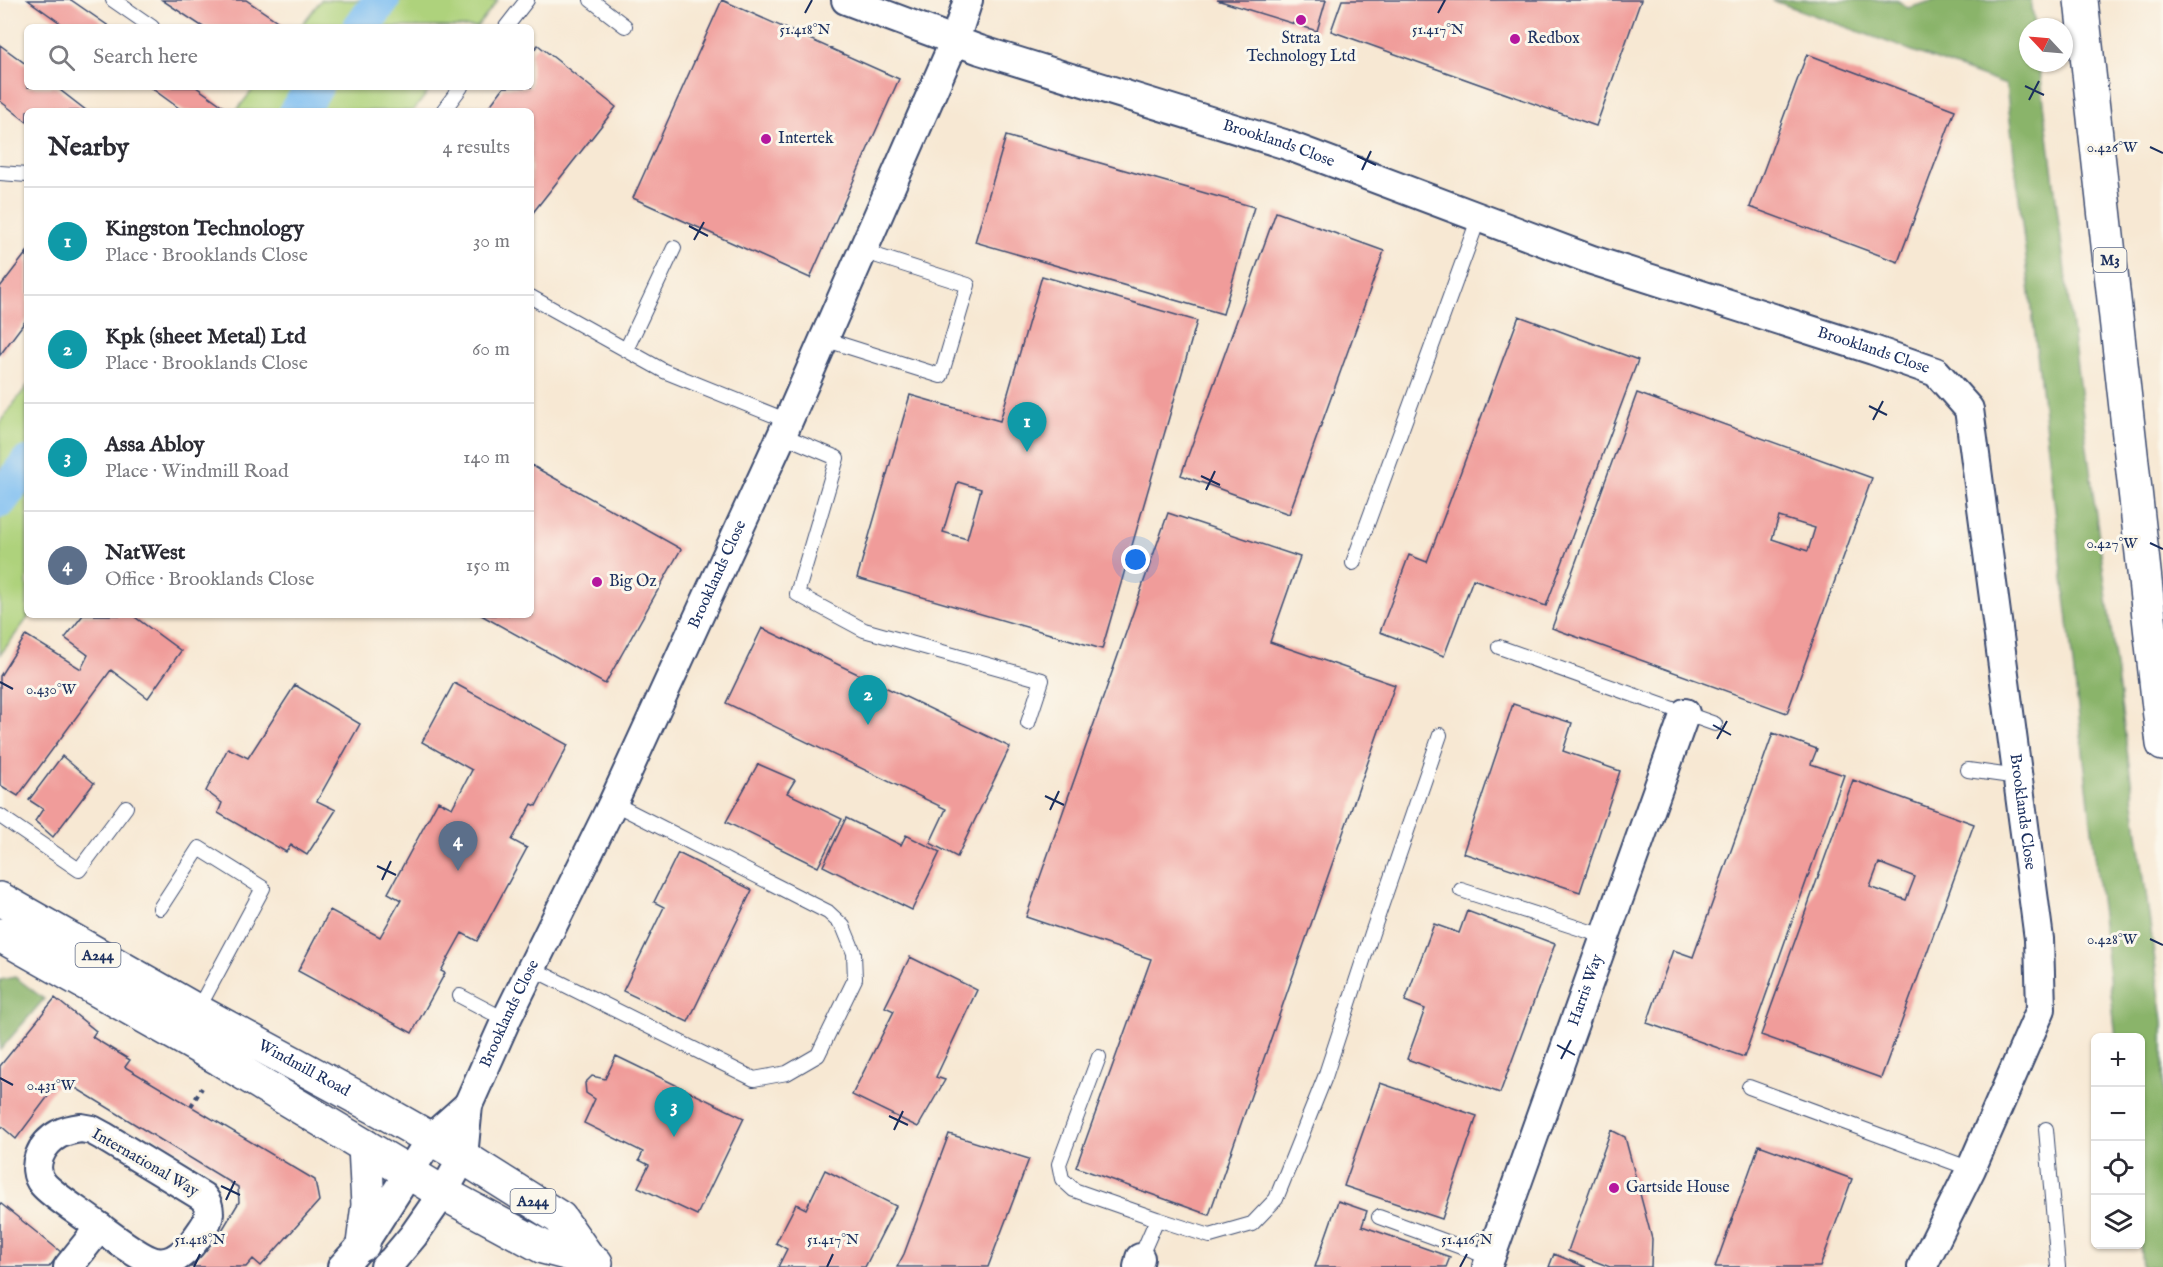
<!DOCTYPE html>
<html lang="en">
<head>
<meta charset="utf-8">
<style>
  :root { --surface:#fff; --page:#f7f7f7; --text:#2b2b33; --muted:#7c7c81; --line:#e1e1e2; --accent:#111827 }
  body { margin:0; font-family:"IM FELL English",serif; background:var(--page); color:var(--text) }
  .controls { position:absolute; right:18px; bottom:18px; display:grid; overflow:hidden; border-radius:9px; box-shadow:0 2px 4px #0004 }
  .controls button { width:54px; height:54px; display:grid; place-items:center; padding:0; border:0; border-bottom:2px solid var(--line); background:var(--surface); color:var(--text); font:30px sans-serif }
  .compass { position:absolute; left:2019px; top:18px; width:54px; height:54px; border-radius:50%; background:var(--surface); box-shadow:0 2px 4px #0004; rotate:296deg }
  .you { position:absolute; left:1136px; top:560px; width:21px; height:21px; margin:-15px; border:4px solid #fff; border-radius:50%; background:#1a73e8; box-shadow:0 0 0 9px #1a73e833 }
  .badge { display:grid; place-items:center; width:39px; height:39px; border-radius:50%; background:var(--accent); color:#fff; font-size:20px; font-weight:700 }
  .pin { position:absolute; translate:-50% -50px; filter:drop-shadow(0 2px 3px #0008) }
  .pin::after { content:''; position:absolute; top:32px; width:21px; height:18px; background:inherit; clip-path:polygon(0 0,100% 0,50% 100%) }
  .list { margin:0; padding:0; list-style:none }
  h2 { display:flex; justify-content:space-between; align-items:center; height:78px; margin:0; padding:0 24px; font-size:26px }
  h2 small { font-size:20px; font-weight:400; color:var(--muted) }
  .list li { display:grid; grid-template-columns:39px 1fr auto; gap:18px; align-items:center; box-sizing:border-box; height:108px; padding:0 24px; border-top:2px solid var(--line) }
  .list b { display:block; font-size:22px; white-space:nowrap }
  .list p { margin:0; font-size:20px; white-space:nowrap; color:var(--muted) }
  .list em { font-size:20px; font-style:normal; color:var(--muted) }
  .icon { flex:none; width:33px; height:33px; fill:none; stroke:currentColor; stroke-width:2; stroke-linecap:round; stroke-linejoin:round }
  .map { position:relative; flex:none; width:2163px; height:1267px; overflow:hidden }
  .search { position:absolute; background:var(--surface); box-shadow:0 2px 4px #0004; left:24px; top:24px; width:510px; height:66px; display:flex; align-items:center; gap:15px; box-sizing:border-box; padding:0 21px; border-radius:9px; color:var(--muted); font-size:22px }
  .panel { position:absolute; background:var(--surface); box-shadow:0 2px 4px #0004; left:24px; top:108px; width:510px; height:510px; border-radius:9px }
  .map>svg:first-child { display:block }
  .green { fill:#aed27b; stroke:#64806c; stroke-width:1.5 }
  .forest { fill:#8ab46b; stroke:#527264; stroke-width:1.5 }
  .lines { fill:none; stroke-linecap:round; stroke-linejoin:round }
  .canal { stroke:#7cbdf1; stroke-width:36 }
  .building { fill:#f09c9a; fill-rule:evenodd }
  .service-casing { stroke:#3c4b70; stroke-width:16 }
  .minor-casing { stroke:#3c4b70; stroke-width:32 }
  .primary-casing { stroke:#3c4b70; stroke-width:36 }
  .motorway-casing { stroke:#3c4b70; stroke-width:36 }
  .path { stroke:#3c4b70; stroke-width:4; stroke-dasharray:4.5 4.5; stroke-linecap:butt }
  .service { stroke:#fff; stroke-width:14 }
  .minor { stroke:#fff; stroke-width:28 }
  .primary { stroke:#fff; stroke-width:33 }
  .motorway { stroke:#fff; stroke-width:33 }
  .ticks { fill:none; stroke:#1b2f5e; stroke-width:2 }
  .poi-dot { fill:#b5179e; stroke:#fbf7ec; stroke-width:2 }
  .labels { text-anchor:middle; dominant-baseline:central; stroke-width:6; stroke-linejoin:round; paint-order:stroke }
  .shield { fill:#fbf7ec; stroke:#5e6b89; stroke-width:1.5 }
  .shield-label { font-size:15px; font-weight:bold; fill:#1b2f5e }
  .poi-label { font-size:16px; fill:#1b2f5e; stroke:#fbf7ec; text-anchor:start }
  .street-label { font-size:16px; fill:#1b2f5e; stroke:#fbf7ec }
  .ticks-label { font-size:15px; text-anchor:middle; fill:#1b2f5e; stroke:#fbf7ec; stroke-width:6; stroke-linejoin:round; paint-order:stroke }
</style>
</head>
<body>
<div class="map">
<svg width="2163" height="1267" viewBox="0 0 2163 1267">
  <rect width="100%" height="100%" fill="#fbf7ec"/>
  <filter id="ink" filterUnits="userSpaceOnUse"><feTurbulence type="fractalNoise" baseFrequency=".0167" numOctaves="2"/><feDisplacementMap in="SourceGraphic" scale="12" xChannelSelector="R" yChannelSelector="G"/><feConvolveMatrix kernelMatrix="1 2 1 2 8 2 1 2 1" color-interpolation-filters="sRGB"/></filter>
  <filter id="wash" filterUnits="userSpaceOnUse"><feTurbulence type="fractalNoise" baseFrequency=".008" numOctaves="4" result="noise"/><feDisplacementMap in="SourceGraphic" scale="24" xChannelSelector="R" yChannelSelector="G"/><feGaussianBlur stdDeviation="1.35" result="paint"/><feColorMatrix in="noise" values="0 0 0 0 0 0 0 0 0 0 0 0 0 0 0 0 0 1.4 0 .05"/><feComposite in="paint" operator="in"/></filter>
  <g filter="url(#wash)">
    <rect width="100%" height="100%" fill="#f7e8d3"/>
    <path class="green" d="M321,0H498L477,27H300Z
      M255,87H432L413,111H236Z
      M27,386V615H30L0,655V422Z"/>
    <path class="forest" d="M1772,0H1897L1908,8L1935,0H2031L2035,27H2028V63H2039L2085,432L2163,1022V1267H2142L2140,1245V1038L2116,1037L2006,85Z
      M15,977L44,999L0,1050V980Z"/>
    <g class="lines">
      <path class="canal" d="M361,27L382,0
        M297,111L315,87
        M0,500L27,464"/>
    </g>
    <g id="blocks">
      <path class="building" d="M28,0H71L110,27H66Z
        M162,0H246L286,27H203Z
        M722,0L899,79L810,278L633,198Z
        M1217,0H1326L1317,31Z
        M1342,0H1641L1596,126L1331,31Z
        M0,45L27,65V87H56L87,111H27V122L0,101Z
        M538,45L616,107L531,215V111H486L504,87H531V53Z
        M1807,54L1955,110L1898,262L1750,207Z
        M150,87H196L227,109L226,111H183Z
        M1006,136L1254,207L1223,314L975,242Z
        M1276,212L1384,251L1289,514L1181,475Z
        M27,252V319L0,355V287Z
        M1042,276L1197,321L1102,649L857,578L910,395L1000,421ZM958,482L981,489L967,539L943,532Z
        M1519,316L1638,360L1546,606L1473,579L1444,656L1380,632L1409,555L1427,562Z
        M1637,393L1872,478L1787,713L1552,628ZM1779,517L1815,528L1808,551L1772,539Z
        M531,465L681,549L605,684L481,615H531Z
        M1168,513L1300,557L1270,642L1395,685L1209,1215L1076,1167L1151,959L1026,917Z
        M83,615H132L181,651L148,698L111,670L18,796L0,785V676L26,635L81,669L88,655L65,638Z
        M762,628L1010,747L957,857L930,843L946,809L726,703Z
        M454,683L568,745L536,806L532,804L512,840L527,848L477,941L462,933L441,971L445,973L412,1033L298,971L330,910L380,937L401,900L388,893L438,801L452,808L472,770L422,742Z
        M295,685L360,724L317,801L336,810L307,855L291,845L286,852L218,813L222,803L206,791L228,748L248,758Z
        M1513,704L1572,723L1563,751L1620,771L1580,892L1463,853Z
        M1773,733L1817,749L1811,764L1844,775L1744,1057L1647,1023L1673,950L1693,957Z
        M62,756L94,783L53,837L35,821L43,809L29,800Z
        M758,764L795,780L787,793L842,819L818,867L726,822Z
        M1853,780L1974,824L1881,1078L1761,1035ZM1879,863L1915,877L1906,900L1870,887Z
        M846,818L901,845L906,835L940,852L912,910L823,866Z
        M678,853L752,890L688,1022L623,991L664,907L654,902Z
        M1467,911L1555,944L1500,1093L1407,1059L1425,1009L1405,1001L1434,924L1459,933Z
        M910,957L977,990L936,1077L945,1080L918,1127L852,1095L894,1011L885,1007Z
        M55,998L96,1031L92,1037L130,1060L125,1067L315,1180L319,1201L261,1266L253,1259L246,1267H189L194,1264L221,1232L239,1202L238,1187L61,1079L16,1139L0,1125V1066Z
        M616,1056L744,1118L697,1215L638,1187L649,1165L639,1160L643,1152L584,1123L595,1099L586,1093L585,1083L592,1076L605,1079Z
        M1380,1083L1477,1116L1442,1219L1344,1186Z
        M1611,1130L1625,1137L1652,1239L1651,1267H1610L1568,1251Z
        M949,1134L1029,1159L988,1267H897L904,1254Z
        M1759,1145L1852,1179L1820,1267H1715Z
        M825,1170L896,1206L865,1267H778L787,1249L776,1243L796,1204L806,1209Z
        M1338,1201L1367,1211L1362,1226L1450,1257L1446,1267H1315Z
        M0,1203L61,1252L49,1267H0Z
        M1554,1254L1586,1267H1549Z"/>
    </g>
  </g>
  <g filter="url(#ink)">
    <use href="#blocks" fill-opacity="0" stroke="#3c4b70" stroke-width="1.5"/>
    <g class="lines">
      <g class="service-casing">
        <path id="service" d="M113,0L152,27
          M591,0L625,26
          M506,27L527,0
          M443,111L461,87
          M0,173L27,175
          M531,297L664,371L788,421
          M824,339L941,376L968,285L862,251
          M626,350L674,248
          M782,435L837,458L797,594L864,630L1042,680L1028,723
          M1353,563L1479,217
          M1499,647L1715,724
          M1968,770L2018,777
          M0,816L79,870L126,807
          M1461,890L1606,937
          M160,908L199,848L263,888L196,1013
          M531,968L754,1079L787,1073L818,1055L855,979L854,953L843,926L828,912L613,803
          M460,996L506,1020
          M1099,1057L1059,1164L1062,1179L1074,1190L1157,1219
          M1749,1087L1971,1169
          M2046,1129L2058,1267
          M1379,1217L1491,1258
          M1140,1258L1157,1219L1210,1236L1252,1224L1276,1199L1325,1077L1372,933L1440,735"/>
      </g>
      <g class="minor-casing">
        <g id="minor">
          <path id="s1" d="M846,0L980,50L1284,144L1592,260L1873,350L1936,372L1969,409L2039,939L2041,1009L1971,1169L1922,1267"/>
          <path d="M81,1128L92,1130L103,1136L203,1197C212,1208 210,1219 202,1230C192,1245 175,1266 156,1262C142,1260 106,1232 94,1223C81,1213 52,1195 43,1184C29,1167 42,1143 59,1134C65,1131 73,1129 81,1128Z"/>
          <path d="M68,1267L100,1227"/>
          <path d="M342,1267L363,1244L431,1138L468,1105"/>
          <path id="s2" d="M385,1267L392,1261L413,1236L443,1193L463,1157L468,1105L506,1020L613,803L782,435L955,40L968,0"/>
          <path d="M1138,1267L1140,1258"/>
          <path id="s3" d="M1487,1267L1685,713"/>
        </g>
      </g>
      <g class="primary-casing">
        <g id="primary">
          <path id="s4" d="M0,899L197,1011L382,1111L463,1157L560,1218L589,1259"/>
          <path d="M0,935L220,1059L443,1193L543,1247L589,1259L596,1263"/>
          <path d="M363,1244L368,1205L365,1146"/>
        </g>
      </g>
      <g class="motorway-casing">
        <path id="motorway" d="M2081,0L2163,744"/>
      </g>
      <path class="path" d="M191,1106L202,1088"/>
      <use href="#service" class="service"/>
      <use href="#minor" class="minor"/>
      <use href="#primary" class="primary"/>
      <use href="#motorway" class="motorway"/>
    </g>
  </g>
  <path class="ticks" d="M805,13L812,0M1438,13L1445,0M2025,86L2044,95M2029,100L2039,81M2150,147L2163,153M1357,156L1376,165M1362,170L1371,151M689,226L708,236M694,240L704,222M1869,406L1887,415M1873,420L1883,401M1201,476L1220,485M1206,490L1215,471M2150,543L2163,549M0,682L13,689M1713,725L1731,735M1717,739L1727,721M1045,796L1064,805M1050,810L1059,791M377,866L396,875M382,880L391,861M2150,939L2163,945M1557,1045L1575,1055M1561,1059L1571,1040M0,1078L13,1085M889,1116L908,1125M894,1130L903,1111M221,1186L240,1195M226,1200L235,1181M194,1267L200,1254M827,1267L833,1254M1460,1267L1467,1254"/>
  <g class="poi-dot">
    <circle cx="1301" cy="20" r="6"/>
    <circle cx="1515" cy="39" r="6"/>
    <circle cx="766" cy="139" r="6"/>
    <circle cx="597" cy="582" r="6"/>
    <circle cx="1614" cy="1188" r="6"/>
  </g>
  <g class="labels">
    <g class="shield">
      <rect x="2093.5" y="248" width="33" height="24" rx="4.5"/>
      <rect x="75.5" y="943" width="45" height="24" rx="4.5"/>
      <rect x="510.5" y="1189" width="45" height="24" rx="4.5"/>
    </g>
    <g class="shield-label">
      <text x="2110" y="260">M3</text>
      <text x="98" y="955">A244</text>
      <text x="533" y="1201">A244</text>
    </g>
    <g class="poi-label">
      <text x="1301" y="39" text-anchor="middle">Strata<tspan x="1301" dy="18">Technology Ltd</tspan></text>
      <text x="1527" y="39">Redbox</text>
      <text x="778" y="139">Intertek</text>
      <text x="609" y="582">Big Oz</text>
      <text x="1626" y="1188">Gartside House</text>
    </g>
    <g class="street-label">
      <text stroke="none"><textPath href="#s1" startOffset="456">Brooklands Close</textPath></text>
      <text stroke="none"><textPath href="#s1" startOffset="1086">Brooklands Close</textPath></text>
      <text stroke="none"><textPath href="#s2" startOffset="774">Brooklands Close</textPath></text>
      <text stroke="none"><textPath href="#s1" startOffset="1608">Brooklands Close</textPath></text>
      <text stroke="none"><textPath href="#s3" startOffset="294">Harris Way</textPath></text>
      <text stroke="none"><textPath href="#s2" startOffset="288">Brooklands Close</textPath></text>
      <text stroke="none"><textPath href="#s4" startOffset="348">Windmill Road</textPath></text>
      <text transform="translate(145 1163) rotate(30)">International Way</text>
    </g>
  </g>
  <g class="ticks-label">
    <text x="805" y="34">51.418°N</text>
    <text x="1438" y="34">51.417°N</text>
    <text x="2112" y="152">0.426°W</text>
    <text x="2112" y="548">0.427°W</text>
    <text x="51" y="694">0.430°W</text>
    <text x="2112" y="944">0.428°W</text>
    <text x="51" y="1090">0.431°W</text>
    <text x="200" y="1244">51.418°N</text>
    <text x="833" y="1244">51.417°N</text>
    <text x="1467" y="1244">51.416°N</text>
  </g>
</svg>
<div class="controls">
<button>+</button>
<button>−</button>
<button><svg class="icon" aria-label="locate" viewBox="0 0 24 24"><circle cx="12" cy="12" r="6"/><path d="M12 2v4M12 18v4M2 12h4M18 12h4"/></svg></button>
<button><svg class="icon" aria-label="layers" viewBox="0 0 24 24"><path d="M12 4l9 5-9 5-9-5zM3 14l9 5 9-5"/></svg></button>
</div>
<svg class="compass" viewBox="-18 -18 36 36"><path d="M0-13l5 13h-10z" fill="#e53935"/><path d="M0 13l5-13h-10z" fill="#7c7c81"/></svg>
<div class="you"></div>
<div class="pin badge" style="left:1027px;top:452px;background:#0f9aa8">1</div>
<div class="pin badge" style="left:868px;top:725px;background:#0f9aa8">2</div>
<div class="pin badge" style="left:674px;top:1137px;background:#0f9aa8">3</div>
<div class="pin badge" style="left:458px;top:871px;background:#5c6f8a">4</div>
<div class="search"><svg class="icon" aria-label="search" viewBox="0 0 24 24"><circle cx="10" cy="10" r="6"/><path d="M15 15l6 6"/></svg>Search here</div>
<section class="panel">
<h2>Nearby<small>4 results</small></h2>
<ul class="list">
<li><span class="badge" style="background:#0f9aa8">1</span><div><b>Kingston Technology</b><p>Place · Brooklands Close</p></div><em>30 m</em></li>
<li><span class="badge" style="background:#0f9aa8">2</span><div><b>Kpk (sheet Metal) Ltd</b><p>Place · Brooklands Close</p></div><em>60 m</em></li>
<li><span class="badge" style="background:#0f9aa8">3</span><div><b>Assa Abloy</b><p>Place · Windmill Road</p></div><em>140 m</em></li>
<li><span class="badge" style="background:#5c6f8a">4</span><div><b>NatWest</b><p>Office · Brooklands Close</p></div><em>150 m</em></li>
</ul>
</section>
</div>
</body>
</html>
